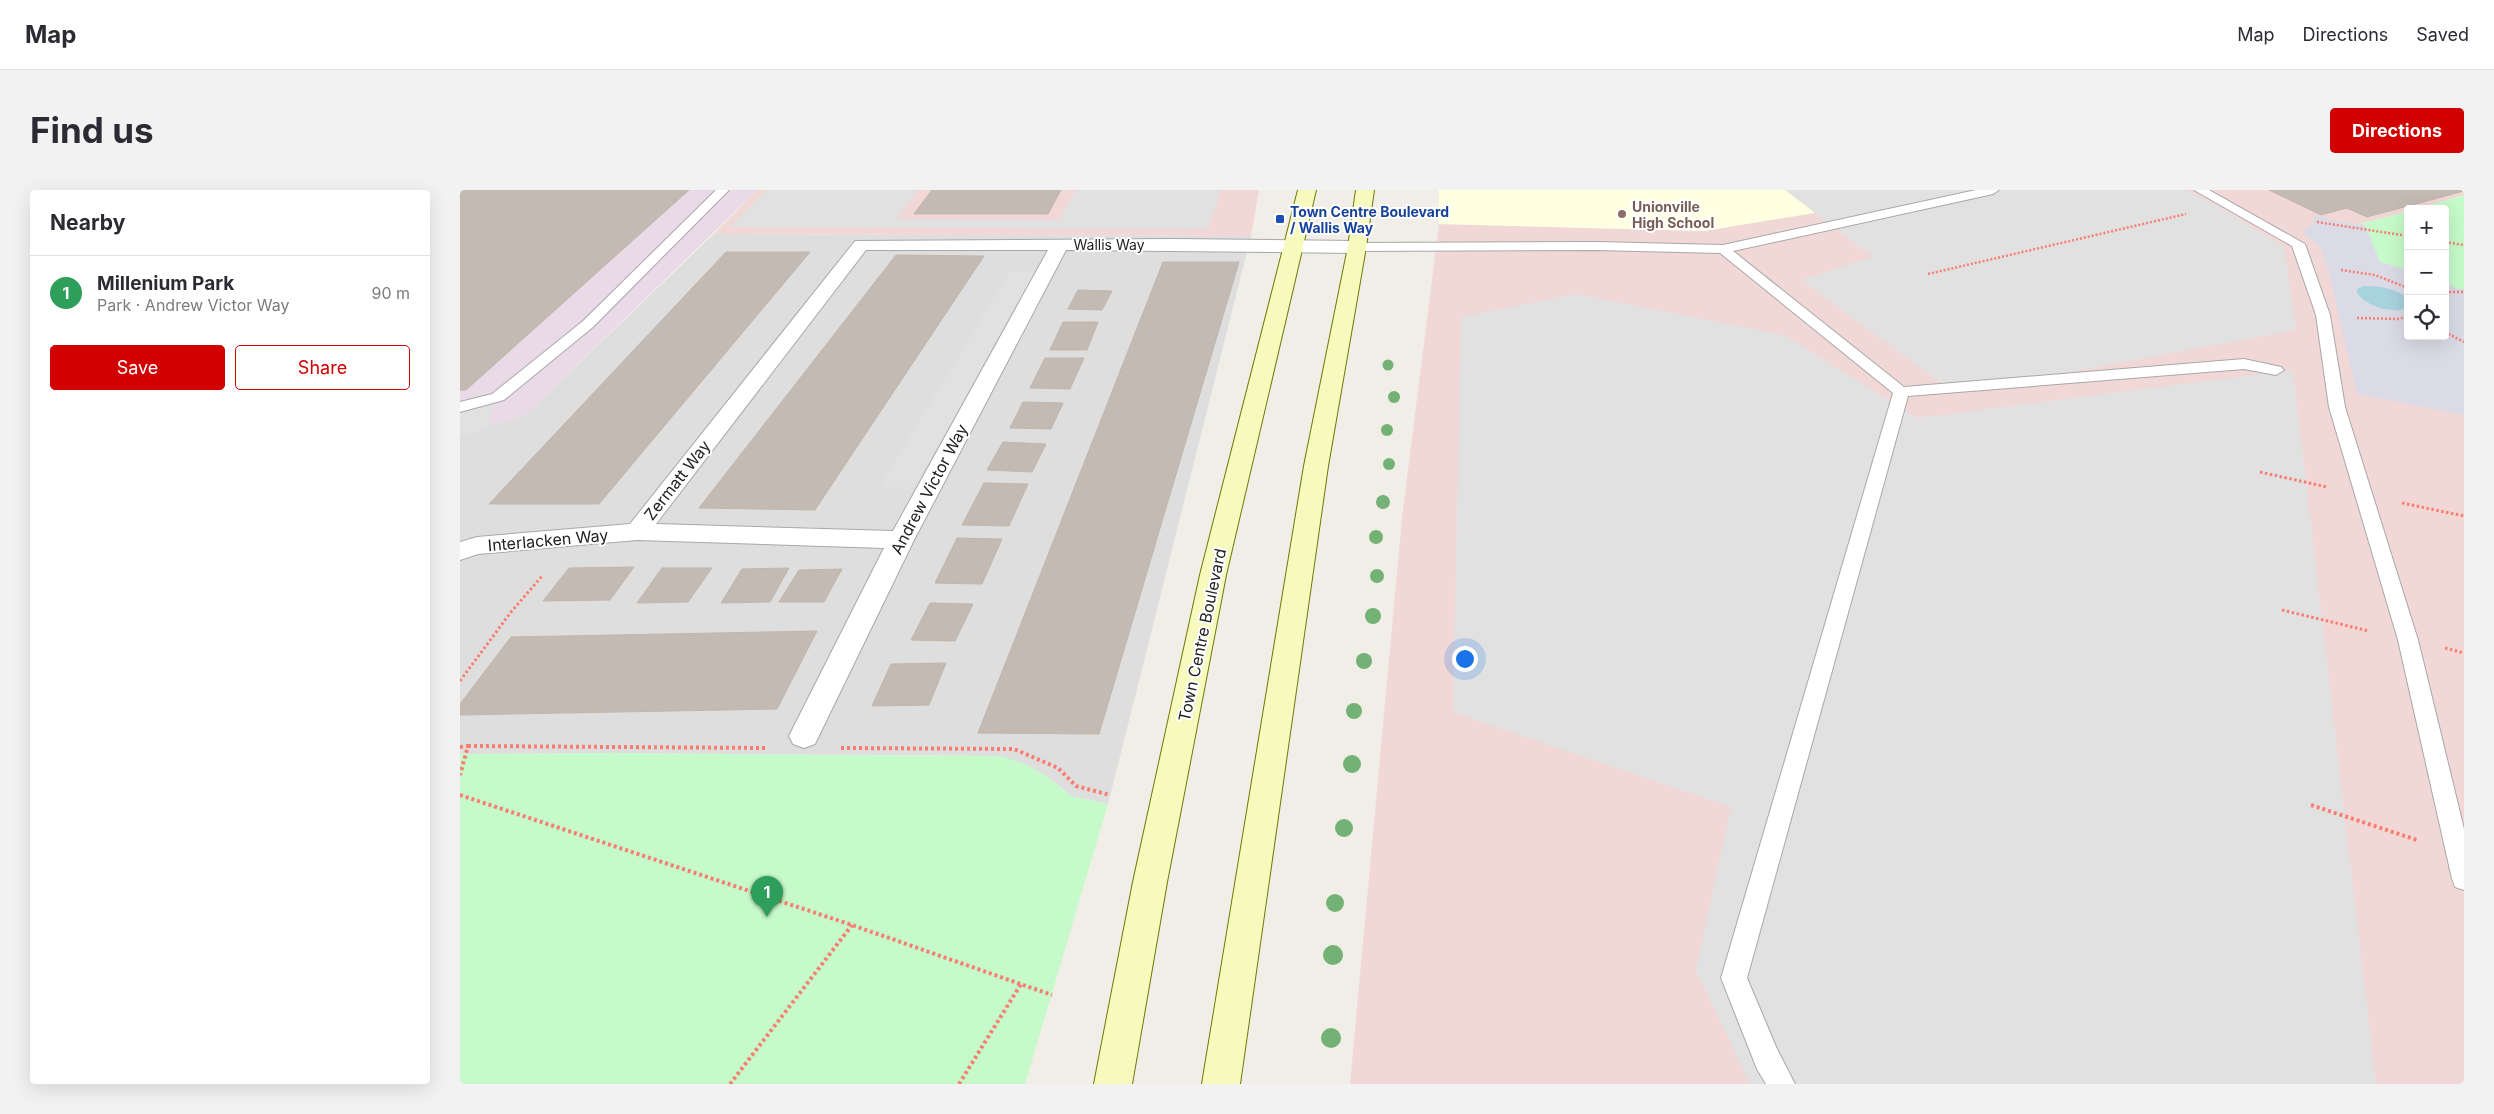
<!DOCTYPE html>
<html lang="en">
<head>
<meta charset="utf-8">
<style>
  :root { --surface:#fff; --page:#f2f2f3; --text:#2b2b33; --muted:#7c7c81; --line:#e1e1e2; --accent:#d10101 }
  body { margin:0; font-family:Inter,sans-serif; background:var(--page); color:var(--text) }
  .controls { position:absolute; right:15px; top:15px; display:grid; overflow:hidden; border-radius:5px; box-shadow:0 5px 20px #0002 }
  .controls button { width:45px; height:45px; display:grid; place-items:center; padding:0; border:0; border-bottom:1px solid var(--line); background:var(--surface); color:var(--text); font:25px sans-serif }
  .you { position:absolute; left:1004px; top:468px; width:18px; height:18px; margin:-12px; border:4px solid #fff; border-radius:50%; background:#1a73e8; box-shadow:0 0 0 8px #1a73e833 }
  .badge { display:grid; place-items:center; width:32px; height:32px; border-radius:50%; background:var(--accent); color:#fff; font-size:16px; font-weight:700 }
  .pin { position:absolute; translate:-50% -41px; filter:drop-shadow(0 1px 2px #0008) }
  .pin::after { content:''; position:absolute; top:26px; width:18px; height:15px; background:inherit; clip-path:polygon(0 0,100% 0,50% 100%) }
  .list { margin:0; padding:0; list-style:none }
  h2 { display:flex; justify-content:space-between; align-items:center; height:65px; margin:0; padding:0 20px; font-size:21px }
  h2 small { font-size:16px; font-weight:400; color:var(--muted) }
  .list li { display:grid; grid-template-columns:32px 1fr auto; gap:15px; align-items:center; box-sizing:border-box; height:75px; padding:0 20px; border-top:1px solid var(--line) }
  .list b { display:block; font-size:19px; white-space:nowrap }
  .list p { margin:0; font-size:16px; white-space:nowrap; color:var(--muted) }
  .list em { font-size:16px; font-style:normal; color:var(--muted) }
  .actions { display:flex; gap:10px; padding:15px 20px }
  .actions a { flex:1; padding:11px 0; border:1px solid var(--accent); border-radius:5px; text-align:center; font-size:18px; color:var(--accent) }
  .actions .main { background:var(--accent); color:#fff }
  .icon { flex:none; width:28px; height:28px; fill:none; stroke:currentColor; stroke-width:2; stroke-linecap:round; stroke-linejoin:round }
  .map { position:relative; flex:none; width:2004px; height:894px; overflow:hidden; border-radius:5px }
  header { display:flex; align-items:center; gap:30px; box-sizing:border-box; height:70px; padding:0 25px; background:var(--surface); border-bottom:1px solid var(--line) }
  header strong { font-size:24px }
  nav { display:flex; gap:28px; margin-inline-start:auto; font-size:18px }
  .intro { display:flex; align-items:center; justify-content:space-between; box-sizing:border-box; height:120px; padding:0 30px }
  h1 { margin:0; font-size:35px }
  .button { padding:12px 22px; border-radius:5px; background:var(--accent); color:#fff; font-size:18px; font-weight:700 }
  main { display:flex; gap:30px; padding:0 30px }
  aside { flex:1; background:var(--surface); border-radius:5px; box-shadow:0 5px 20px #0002 }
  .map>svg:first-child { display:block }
  .residential { fill:#dfdede }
  .commercial { fill:#f1d8d7 }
  .industrial { fill:#ead9e7 }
  .education { fill:#ffffe2 }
  .park { fill:#c6faca }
  .parking { fill:#e1e1e1 }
  .plaza { fill:#dbdbe7 }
  .water { fill:#a8d2de }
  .building { fill:#c2bab3; stroke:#c3b5a9 }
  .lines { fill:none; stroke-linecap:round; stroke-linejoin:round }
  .service-casing { stroke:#a8a8a8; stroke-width:2 }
  .minor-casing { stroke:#a8a8a8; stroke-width:2 }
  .secondary-casing { stroke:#6d7a05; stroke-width:2 }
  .path-far2 { stroke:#fa7e70; stroke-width:2.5; stroke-dasharray:2 2; stroke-linecap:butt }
  .path-far1 { stroke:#fa7e70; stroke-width:3; stroke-dasharray:2.5 2.5; stroke-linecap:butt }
  .path { stroke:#fa7e70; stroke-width:4; stroke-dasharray:3 3; stroke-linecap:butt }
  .service { fill:#fff; fill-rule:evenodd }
  .minor { fill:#fff; fill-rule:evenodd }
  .secondary { fill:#f7fabd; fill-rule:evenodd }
  .tree { fill:#73b274 }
  .education-dot { fill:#8d6e63; stroke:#fff; stroke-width:2 }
  .transit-dot { fill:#1a4fb4; stroke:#fff; stroke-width:2 }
  .labels { text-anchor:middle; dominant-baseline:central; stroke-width:4; stroke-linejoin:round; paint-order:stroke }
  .far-education-label { font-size:14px; font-weight:bold; fill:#785e54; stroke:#fff; text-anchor:start }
  .far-transit-label { font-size:14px; font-weight:bold; fill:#164399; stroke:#fff; text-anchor:start }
  .far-street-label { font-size:14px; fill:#212121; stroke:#fff }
  .street-label { font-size:16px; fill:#212121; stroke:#fff }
</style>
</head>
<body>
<header>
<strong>Map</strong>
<nav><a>Map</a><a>Directions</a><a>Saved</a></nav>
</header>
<div class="intro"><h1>Find us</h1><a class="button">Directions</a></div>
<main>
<aside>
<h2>Nearby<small></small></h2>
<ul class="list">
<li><span class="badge" style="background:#2e9e5b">1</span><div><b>Millenium Park</b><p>Park · Andrew Victor Way</p></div><em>90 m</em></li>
</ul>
<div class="actions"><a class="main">Save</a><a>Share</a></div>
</aside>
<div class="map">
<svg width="2004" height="894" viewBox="0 0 2004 894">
  <rect width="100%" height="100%" fill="#f1eee7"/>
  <path class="residential" d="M254,44L791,46L648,614L611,606L585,585L541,566L153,563L0,564V243L65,225Z"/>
  <path class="commercial" d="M297,0H799L791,46L254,44Z
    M1474,0H2004V5L1956,19H1948V21L1863,44L1948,146L2004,147V894H890L942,328L979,34L1244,41Z"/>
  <path class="industrial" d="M0,0H297L65,225L0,243Z"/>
  <path class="education" d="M979,0H1474L1403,15L1244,41L979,34Z"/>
  <path class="park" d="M2004,5V147L1985,145V19H1956Z
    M1948,21V141L1896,135L1863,44Z
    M153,563L541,566L565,574L585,585L611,606L648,614L565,894H0V564Z"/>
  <path class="parking" d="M307,0H458L436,29L599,30L616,0H761L748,39L270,37Z
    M1325,0H1725L1757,16L1824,57L1836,140L1495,203L1341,90L1413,67Z
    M550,81H577L454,297H420Z
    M1116,104L1324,145L1457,228L1833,180L1916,894H1290L1236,780L1271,617L993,522L1001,127Z
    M37,201L29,238L0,246V211Z"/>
  <path class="plaza" d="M1861,26L1870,30L1905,35L1920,72L1948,80V109L1897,103L1900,108L1921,118L1933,120L1948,118V146H1985V88L1986,92L1997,99H2004V225L1897,204L1868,79L1861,58L1842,42L1853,34L1854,27Z"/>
  <path class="water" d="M1904,96C1920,96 1936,98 1948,109V118C1932,124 1907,117 1897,103V99Z"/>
  <path class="building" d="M3,0H229L6,200H0V2Z
    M472,0H601L588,24H454Z
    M1809,0H2004V1L1907,27L1887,18L1861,25Z
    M266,62H350L139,314H29Z
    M436,65L524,66L355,320L239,318Z
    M703,72H779L639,544L518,543Z
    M618,100L652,101L642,120L608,119Z
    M603,132H638L627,160H590Z
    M585,168H624L610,199L570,198Z
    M563,212L603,213L591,239L550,238Z
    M543,252L586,254L572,282L527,280Z
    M524,293L568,294L549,336L502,335Z
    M497,348L542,349L522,394L475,393Z
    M174,377L150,410L83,411L109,378Z
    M202,378H252L228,412L177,413Z
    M329,378L310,412L261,413L282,379Z
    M382,379L364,412H319L339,380Z
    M470,413L513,414L495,451L451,450Z
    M357,441L317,519L0,525V514L51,447Z
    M486,473L469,515L412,516L431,474Z"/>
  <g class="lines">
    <g class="service-casing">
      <path id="service" d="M256,0H269L133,137L44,210L0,222V212L32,204L123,131Z
        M1516,0H1539L1533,4L1273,61L1444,197L1784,169L1821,177L1824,180L1816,185L1784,179L1448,206L1287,788L1317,859L1335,894H1306L1297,879L1261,788L1433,203L1260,63L1136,60L897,61L890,57L897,53L1136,52L1263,55Z
        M1734,0H1749L1845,54L1870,125L1885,217L1958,450L2004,639V700L1995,697L1992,689L1938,450L1869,217L1856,125L1832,56Z"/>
    </g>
    <g class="minor-casing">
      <path id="minor" d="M713,49L897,51L903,53L906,57L903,61L897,63L606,60L454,350L355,554L344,558L333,554L329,546L424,358L177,350L18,364L0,370V352L17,347L170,334L395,51ZM406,60H588L433,341L196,334Z"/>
    </g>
    <g class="secondary-casing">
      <path id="secondary" d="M838,0H856L766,385L707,692L672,894H634L673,692L740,385Z
        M896,0H914L906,57L868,276L780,894H742L844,276L888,57Z"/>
    </g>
    <path class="path-far2" d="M1857,32L1948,46
      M1985,52L2004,55
      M1881,80L1915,85L1948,98
      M1468,84L1726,24
      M1985,102H2004
      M1897,128L1939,129L1948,126
      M1985,142L2004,152"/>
    <path class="path-far1" d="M1800,282L1867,297
      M1942,313L2004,326
      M1822,420L1909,441
      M1985,458L2004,463
      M0,491L51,422L83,385"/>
    <path class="path" d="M8,556L307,558
      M0,557L8,556L0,585
      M381,558L554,559L598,578L616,596L650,605
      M0,605L392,735L592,805
      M1851,615L1957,650
      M270,894L392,735
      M499,894L561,794"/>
    <use href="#service" class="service"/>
    <use href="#minor" class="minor"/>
    <use href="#secondary" class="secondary"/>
  </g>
  <g class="tree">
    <circle cx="928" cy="175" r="5.5"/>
    <circle cx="934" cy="207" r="6"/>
    <circle cx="927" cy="240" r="6"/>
    <circle cx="929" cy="274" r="6"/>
    <circle cx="923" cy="312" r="7"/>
    <circle cx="916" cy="347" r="7"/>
    <circle cx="917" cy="386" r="7"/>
    <circle cx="913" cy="426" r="8"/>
    <circle cx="904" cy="471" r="8"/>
    <circle cx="894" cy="521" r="8"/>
    <circle cx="892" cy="574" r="9"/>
    <circle cx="884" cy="638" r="9"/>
    <circle cx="875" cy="713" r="9"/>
    <circle cx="873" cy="765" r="10"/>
    <circle cx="871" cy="848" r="10"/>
  </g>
  <circle class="education-dot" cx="1162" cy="24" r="5"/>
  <rect class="transit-dot" x="815" y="24" width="10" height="10" rx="2.5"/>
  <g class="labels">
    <g class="far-education-label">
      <text x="1172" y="16">Unionville<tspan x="1172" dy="16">High School</tspan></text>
    </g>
    <g class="far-transit-label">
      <text x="830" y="21">Town Centre Boulevard<tspan x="830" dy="16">/ Wallis Way</tspan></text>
    </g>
    <g class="far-street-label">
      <text x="649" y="54">Wallis Way</text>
    </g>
    <g class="street-label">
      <text transform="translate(217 290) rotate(-52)">Zermatt Way</text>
      <text transform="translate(469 299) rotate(-62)">Andrew Victor Way</text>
      <text transform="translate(88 350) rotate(-5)">Interlacken Way</text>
      <text transform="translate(742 445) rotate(-78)">Town Centre Boulevard</text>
    </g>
  </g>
</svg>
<div class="controls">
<button>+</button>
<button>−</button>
<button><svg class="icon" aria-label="locate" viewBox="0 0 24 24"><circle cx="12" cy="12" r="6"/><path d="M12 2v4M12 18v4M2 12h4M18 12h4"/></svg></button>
</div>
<div class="you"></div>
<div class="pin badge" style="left:307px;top:727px;background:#2e9e5b">1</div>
</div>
</main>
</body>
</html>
